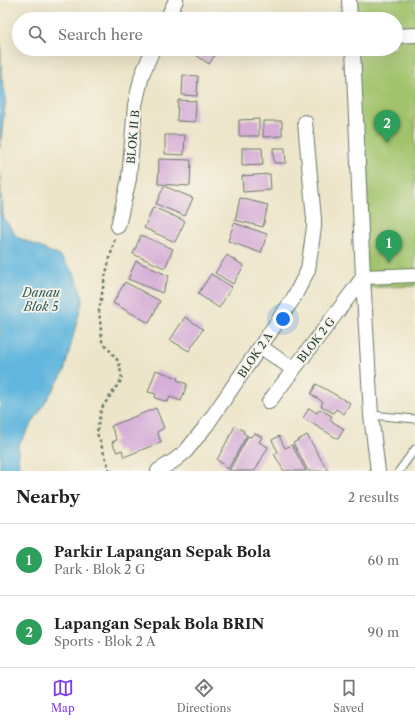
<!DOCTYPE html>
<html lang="en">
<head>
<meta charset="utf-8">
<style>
  :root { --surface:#fff; --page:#f6f6f6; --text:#222; --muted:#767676; --line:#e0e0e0; --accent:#7c3aed }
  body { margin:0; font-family:"Libre Caslon Text",serif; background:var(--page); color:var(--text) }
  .you { position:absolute; left:283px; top:319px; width:14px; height:14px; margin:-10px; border:3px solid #fff; border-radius:50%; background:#1a73e8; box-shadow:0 0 0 6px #1a73e833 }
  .badge { display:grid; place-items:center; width:26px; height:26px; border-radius:50%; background:var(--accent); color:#fff; font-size:13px; font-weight:700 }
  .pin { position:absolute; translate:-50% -33px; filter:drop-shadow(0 1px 2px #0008) }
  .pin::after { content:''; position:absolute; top:21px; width:14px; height:12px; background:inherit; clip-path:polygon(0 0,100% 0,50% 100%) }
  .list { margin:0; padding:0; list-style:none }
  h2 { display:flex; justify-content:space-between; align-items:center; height:52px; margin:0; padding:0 16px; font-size:17px }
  h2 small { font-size:13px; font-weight:400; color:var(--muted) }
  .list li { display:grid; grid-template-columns:26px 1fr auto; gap:12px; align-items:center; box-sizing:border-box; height:72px; padding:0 16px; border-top:1px solid var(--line) }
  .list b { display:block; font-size:15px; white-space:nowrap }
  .list p { margin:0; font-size:13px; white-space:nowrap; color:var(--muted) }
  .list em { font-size:13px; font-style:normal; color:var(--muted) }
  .icon { flex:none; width:22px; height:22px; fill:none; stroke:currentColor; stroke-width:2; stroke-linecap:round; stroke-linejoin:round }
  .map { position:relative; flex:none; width:415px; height:471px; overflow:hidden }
  .search { position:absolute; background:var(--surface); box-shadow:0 4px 16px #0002; left:12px; right:12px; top:12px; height:44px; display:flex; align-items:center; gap:10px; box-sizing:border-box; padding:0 14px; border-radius:22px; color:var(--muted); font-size:15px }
  .sheet { height:196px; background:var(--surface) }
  nav { display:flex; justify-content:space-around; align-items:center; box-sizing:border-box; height:56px; border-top:1px solid var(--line); background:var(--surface); font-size:11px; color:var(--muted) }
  nav a { display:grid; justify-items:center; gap:2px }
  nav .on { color:var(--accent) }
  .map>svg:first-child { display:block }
  .green { fill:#a1c36c; stroke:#608050 }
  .water { fill:#61b6dd; stroke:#407a88 }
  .building { fill:#d6aed7 }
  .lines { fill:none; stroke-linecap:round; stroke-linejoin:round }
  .lane-casing { stroke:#677868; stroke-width:9 }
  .street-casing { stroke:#677868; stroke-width:16 }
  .path { stroke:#677868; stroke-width:2.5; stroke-dasharray:3 3; stroke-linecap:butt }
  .lane { stroke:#fff; stroke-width:7 }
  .street { stroke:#fff; stroke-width:14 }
  .labels { text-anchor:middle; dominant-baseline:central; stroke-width:3.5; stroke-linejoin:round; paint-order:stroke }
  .street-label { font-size:11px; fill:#1f3d34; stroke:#f7f3e8 }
  .water-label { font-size:12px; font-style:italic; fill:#305b5e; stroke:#f7f3e8 }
</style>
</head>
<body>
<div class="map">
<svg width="415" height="471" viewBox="0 0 415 471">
  <rect width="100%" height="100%" fill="#f7f3e8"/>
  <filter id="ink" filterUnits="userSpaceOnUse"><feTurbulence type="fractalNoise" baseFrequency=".025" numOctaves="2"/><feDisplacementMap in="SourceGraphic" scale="8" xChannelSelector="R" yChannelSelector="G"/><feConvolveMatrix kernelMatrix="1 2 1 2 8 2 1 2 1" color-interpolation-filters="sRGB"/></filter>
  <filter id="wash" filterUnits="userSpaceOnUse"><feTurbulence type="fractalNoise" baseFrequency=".012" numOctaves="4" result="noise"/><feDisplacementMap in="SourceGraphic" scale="16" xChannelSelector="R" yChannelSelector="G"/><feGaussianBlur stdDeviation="0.9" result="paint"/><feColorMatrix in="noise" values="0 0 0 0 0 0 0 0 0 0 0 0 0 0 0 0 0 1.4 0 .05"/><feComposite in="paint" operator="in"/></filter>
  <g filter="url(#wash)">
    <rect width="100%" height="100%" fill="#ede5c9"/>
    <path class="green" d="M353,0H415V286L364,288L355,49H396V19H354Z"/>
    <path class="water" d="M0,39L1,45V75L6,98L0,148Z
      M0,171L2,215L17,237L60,256L74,273L83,298L64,372L18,446L19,471H0Z"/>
    <g id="blocks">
      <path class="building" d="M208,13L217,19H204Z
        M191,49H217L218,50L209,64L190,51Z
        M183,75L198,76L197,96L182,95Z
        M178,100L196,101L195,122L177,121Z
        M259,119V136H239V120Z
        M263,121H282V136L263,137Z
        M165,135H185L184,155L165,154Z
        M242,148H262L263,165L242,166Z
        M273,148H285L286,163H274Z
        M159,159L191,160L190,186L158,184Z
        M270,174L271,190L243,192L242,176Z
        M164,186L193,198L185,216L156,204Z
        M240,198L268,205L263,227L235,220Z
        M153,207L185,221L175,242L144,228Z
        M234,223L267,234L261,253L228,241Z
        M141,235L173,249L165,268L133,254Z
        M227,255L244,266L233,284L215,273Z
        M136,261L169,276L162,293L128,279Z
        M211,274L232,287L219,308L198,294Z
        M125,282L160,301L149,323L113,303Z
        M185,317L203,329L189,351L170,340Z
        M156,370L178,378L177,380L187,384L181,401L170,397L168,402L155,398L156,394L148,392Z
        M316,384L350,403L344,414L336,409L333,413L321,406L323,402L311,394Z
        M156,408L164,428L157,432L161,442L124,457L122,450L117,452L112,442L117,440L111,426Z
        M309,408L317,413L320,409L332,416L330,420L344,429L338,439L303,418Z
        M235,426L244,431L243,433L247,435L228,469L224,467L225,465L217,460Z
        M254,433L262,437L259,442L268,447L255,471H229L248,436L251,437Z
        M307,435L328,471H308L293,443Z
        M279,436L285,448L292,445L306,471H284L274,454L278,452L272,440Z"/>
    </g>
  </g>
  <g filter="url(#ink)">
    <use href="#blocks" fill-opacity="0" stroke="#677868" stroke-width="1"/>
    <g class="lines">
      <g class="lane-casing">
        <path id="lane" d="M371,415L415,419
          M399,471L415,449"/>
      </g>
      <g class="street-casing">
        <path id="street" d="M349,0L350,19
          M167,19L176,0
          M396,36L415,35
          M353,49L363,277L415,275
          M118,226L129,179L135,105L142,75L153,49
          M363,277L371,415L378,471
          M261,347L293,369
          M269,402L347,299L363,277
          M158,471L175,460L186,451L206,426L293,299L308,270L314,227V219L305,122"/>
      </g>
      <path class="path" d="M110,471L97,433L101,409L122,379L119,362L102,341L99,310L105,277L115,238"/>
      <use href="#lane" class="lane"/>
      <use href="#street" class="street"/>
    </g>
  </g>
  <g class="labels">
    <g class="street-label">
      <text transform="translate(133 137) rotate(-85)">BLOK II B</text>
      <text transform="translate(316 340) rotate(-52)">BLOK 2 G</text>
      <text transform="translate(255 355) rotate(-56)">BLOK 2 A</text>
    </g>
    <g class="water-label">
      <text x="41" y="292">Danau<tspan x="41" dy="14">Blok 5</tspan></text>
    </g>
  </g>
</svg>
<div class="you"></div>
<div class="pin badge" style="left:389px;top:263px;background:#2e9e5b">1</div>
<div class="pin badge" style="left:387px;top:143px;background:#2e9e5b">2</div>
<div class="search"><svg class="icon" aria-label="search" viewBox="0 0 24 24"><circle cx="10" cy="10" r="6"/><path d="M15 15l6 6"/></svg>Search here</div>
</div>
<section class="sheet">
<h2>Nearby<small>2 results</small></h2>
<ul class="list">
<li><span class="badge" style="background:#2e9e5b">1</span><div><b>Parkir Lapangan Sepak Bola</b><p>Park · Blok 2 G</p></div><em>60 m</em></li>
<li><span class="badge" style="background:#2e9e5b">2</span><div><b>Lapangan Sepak Bola BRIN</b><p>Sports · Blok 2 A</p></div><em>90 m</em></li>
</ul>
</section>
<nav>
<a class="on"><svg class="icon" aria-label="map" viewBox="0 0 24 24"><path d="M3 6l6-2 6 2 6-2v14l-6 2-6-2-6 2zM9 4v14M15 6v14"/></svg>Map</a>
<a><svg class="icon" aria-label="directions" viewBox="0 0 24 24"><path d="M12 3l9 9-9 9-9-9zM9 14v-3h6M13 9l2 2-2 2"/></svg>Directions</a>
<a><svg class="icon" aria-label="saved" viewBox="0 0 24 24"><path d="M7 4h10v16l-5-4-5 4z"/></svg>Saved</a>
</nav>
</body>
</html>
